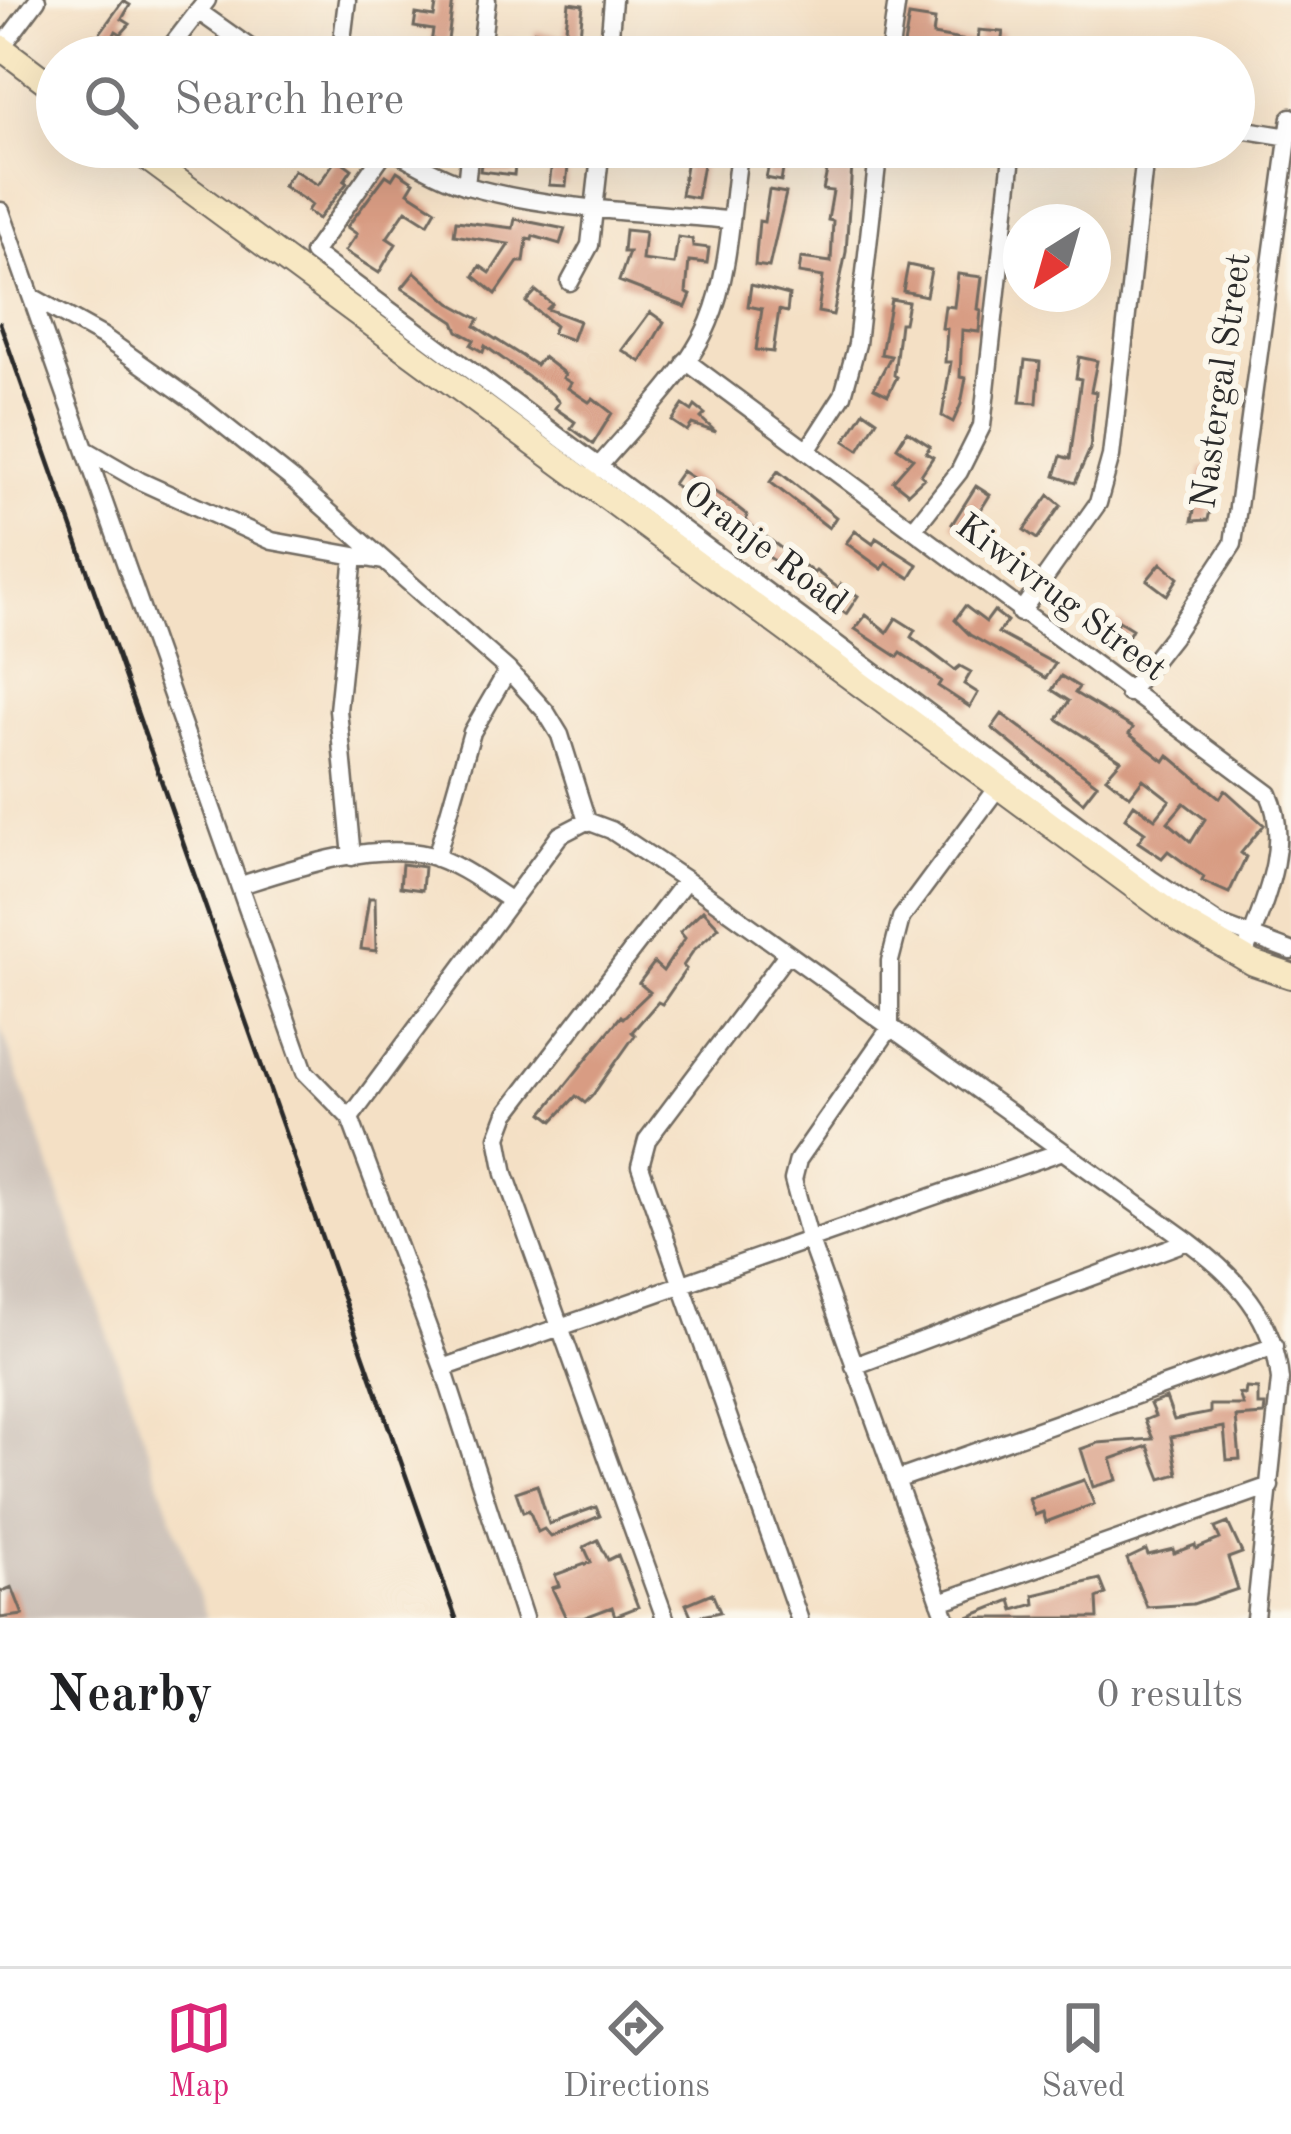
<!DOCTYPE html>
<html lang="en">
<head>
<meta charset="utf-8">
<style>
  :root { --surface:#fff; --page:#f2f2f2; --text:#202124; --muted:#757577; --line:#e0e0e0; --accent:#db2777 }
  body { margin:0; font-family:"Old Standard TT",serif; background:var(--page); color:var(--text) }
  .compass { position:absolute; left:1003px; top:204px; width:108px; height:108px; border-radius:50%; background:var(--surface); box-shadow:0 12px 48px #0002; rotate:217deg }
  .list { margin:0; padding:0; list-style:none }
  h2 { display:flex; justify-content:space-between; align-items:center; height:156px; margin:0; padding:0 48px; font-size:51px }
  h2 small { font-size:39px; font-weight:400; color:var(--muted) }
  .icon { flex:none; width:66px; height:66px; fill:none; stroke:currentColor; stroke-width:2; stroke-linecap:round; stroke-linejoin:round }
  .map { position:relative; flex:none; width:1291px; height:1618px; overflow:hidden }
  .search { position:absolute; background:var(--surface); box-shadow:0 12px 48px #0002; left:36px; right:36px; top:36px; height:132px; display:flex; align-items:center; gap:30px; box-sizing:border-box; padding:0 42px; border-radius:66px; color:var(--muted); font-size:45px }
  .sheet { height:348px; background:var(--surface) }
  nav { display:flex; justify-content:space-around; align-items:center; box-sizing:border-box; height:168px; border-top:3px solid var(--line); background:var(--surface); font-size:33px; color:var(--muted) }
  nav a { display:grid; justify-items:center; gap:6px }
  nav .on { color:var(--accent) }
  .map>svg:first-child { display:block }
  .industrial { fill:#cdc2b9 }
  .building { fill:#d89c83; fill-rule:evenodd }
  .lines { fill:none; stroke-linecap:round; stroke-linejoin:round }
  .street-casing { stroke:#716a61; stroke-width:21 }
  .secondary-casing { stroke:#716a61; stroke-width:28 }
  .street { stroke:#fff; stroke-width:16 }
  .secondary { stroke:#f8e8c3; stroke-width:24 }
  .rail { stroke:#2b2b2b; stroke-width:4.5 }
  .labels { text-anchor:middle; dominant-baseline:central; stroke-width:12; stroke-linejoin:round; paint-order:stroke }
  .street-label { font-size:36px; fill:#2b2b2b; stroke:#fbf7ec }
</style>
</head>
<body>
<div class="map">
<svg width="1291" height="1618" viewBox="0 0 1291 1618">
  <rect width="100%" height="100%" fill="#fbf7ec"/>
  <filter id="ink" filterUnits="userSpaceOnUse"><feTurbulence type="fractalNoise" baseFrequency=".00833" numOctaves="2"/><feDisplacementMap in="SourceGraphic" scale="24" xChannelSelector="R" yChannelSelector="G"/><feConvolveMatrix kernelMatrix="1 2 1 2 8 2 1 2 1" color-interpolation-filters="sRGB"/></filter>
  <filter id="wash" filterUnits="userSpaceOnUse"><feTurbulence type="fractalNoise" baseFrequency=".004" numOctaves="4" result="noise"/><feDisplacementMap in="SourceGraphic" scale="48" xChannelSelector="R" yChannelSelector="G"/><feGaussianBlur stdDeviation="2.7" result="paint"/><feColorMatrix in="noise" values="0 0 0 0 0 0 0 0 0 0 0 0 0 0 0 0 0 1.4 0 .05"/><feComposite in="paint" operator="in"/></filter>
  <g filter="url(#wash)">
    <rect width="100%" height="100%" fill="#f4e0c5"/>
    <path class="industrial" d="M0,1024L207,1618H0Z"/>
    <g id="blocks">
      <path class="building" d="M437,0H453L446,57H429L433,30L414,27L416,14L434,17Z
        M123,1L130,5L122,19L130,24L121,34L116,31L104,55L90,47Z
        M569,3L583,5L580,35H584L583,48L579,47V57H502L504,38L534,41L535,31L565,36Z
        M909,16L935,20L933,35L978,43L979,30L1003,32L999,57H959L930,51L929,57H902Z
        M554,147H570L566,186L549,185Z
        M689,147H706L697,198L681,195Z
        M773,147H787L781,181L766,178Z
        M832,147H848L846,165H852L846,252L833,315L818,312L823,277L799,273L801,258L831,262L833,221L828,220L833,191L823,190Z
        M483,150L516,154L514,175L480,171Z
        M337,158L352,169L344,181L347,183L318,219L307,211L311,205L306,201L283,186L294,170L318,185Z
        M397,171L414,182L408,192L436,210L428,224L406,210L387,238L396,244L379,273L345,251L357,234L347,227L386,175L392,179Z
        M769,190L786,193L769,267L755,265L759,221L764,222Z
        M515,219L565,229L560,244L533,236L532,240L527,239L524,262H518L496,294L474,276L480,266L490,273L509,244L454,235L456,221L513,228Z
        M625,230L645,232L642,260L674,264L678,237L692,239L693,246L709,248L707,263L689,261L686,293L691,295L686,307L619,281L629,252H623Z
        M908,265L931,270L926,296L903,291Z
        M415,272L450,303L479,319L475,326L536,365L543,357L565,374L563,378L571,383L568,388L589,402L593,398L612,413L593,444L571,428L575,422L555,408L559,402L552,394L485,346L483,352L471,345L474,340L458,331L454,322L402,288Z
        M958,274L982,277L978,309L981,310L979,332L962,330L960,377L966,378L961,404L953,422L942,416L951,362H945L947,329L942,328L945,306L954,307Z
        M751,285L789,295L787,312L779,310L773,352L756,350L762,309L748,306Z
        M536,291L552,304L547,309L579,321L572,340L552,333L555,326L526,302Z
        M891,299L908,302L904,323H900L894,375L897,377L888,395L874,388L891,356L881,354Z
        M650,312L664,322L641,362L622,350Z
        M1079,357L1097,361L1091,391L1096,392L1090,449L1075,483L1055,476L1061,456L1070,459L1081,379L1076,378Z
        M1025,360L1040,362L1037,403L1020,402Z
        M683,405L692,411L695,406L705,414L701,418L716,432L692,424L687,431L672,421Z
        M864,411L877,420L859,450L845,441Z
        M907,431L930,446L926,453L933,457L921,475L924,478L908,493L893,481L913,458L897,447Z
        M1202,468L1216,470L1215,485L1208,520L1192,521Z
        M682,471L732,503L747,515L746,522L814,573L816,571L838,588L841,584L858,596L846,614L797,577L793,582L783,575L776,567L779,564L741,538L737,543L717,526L725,517L673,484Z
        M778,471L836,517L829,528L770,482Z
        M976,486L990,495L967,532L952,524Z
        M1049,495L1061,505L1037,539L1024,530Z
        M855,531L873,544L876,538L918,565L910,578L886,563L882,569L846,543Z
        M1161,563L1178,578L1167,595L1147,580Z
        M965,606L986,622L994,611L1007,621L998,633L1055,664L1046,678L970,635L955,620Z
        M866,615L887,632L896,618L915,630L911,637L955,670L960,666L971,672L964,684L978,693L970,707L938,686L941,681L901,653L898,657L855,629Z
        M1119,621L1132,629L1119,653L1103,640L1111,623L1116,625Z
        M1061,676L1079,687L1075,693L1133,728L1129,734L1164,761L1168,755L1220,798L1225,790L1264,825L1241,853L1246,857L1229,893L1202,881L1204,877L1168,851L1162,858L1138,842L1145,832L1125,818L1134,804L1155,819L1170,800L1143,779L1130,796L1106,777L1121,760L1057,719L1069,701L1052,690ZM1184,803L1205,819L1191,842L1168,822Z
        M1002,714L1097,784L1083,802L992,728Z
        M402,864L424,867L422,890L400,887Z
        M369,898H375L376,951L361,949Z
        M703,910L719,927L694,950L683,966L686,969L662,1004L658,1002L632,1032L635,1035L592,1096L585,1103L576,1096L553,1121L543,1113L621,1016L623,1018L650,992L639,983L654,963L663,971L685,938L680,932Z
        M1246,1388L1258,1389V1405H1265L1264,1415L1236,1417L1240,1459L1227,1460L1224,1427L1171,1437L1178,1474L1161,1479L1148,1446L1111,1459L1117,1480L1093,1487L1081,1449L1098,1443L1153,1439L1145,1420L1155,1416L1150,1404L1166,1398L1174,1420L1210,1413V1405H1243L1239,1394L1245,1395Z
        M1084,1480L1094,1504L1046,1522L1043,1512L1035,1515L1029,1499Z
        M537,1485L549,1524L596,1507L600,1516L551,1537L544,1529L538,1532L529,1510L523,1512L516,1492Z
        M1228,1523L1242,1553L1228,1558L1238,1589L1193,1604L1147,1607L1127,1559L1146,1550L1148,1555L1173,1549L1174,1553L1195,1545L1196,1549L1220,1539L1215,1528Z
        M598,1540L608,1560L618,1555L638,1607L615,1616L612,1607L583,1618H566L552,1588L559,1586L555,1575L591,1562L584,1547Z
        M1100,1579L1106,1594L1097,1598L1098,1618H966L1011,1600L1014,1610L1035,1604L1034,1595Z
        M12,1587L23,1615L0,1618V1592Z
        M712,1593L720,1612L692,1618L686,1604Z"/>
    </g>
  </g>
  <g filter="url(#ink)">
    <use href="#blocks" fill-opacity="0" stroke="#716a61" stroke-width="3"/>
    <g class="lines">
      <g class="street-casing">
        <path id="street" d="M198,11L263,57
          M1,48L37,0
          M163,57L207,0
          M340,57L347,0
          M480,57L487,0
          M608,57L613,0
          M889,57L897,0
          M1234,128L1289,137
          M387,147C413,161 442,179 471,187C553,210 644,212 729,220
          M387,148L313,253L1151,879L1219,924L1291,951
          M466,186L470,147
          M1,211L305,1072L350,1118
          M570,282L590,245L601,147
          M32,297L102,336L195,402L294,481L508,670L546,712L560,735L587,821
          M686,361L1269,794C1291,843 1265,900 1247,948
          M88,451L140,481L272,541L383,561
          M807,451L843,395L857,344L879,147
          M595,471C631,427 687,375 709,322C731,269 731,204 740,147
          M913,530L959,472L982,426L1013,147
          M1020,613L1098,503L1111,456L1146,147
          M1128,693L1172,637L1233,544L1291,117
          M352,857L338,710L354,556
          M436,858L472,732L508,670
          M241,885C294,868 373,841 428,855C458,863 485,884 511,901
          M787,954L647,1140L640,1166L799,1618
          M854,1366L1188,1241
          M443,1368L1060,1152
          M896,1480L1275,1346
          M940,1602L1270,1486
          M524,1618L443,1368L350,1118L560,835L587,821L611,830L686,880L1188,1241C1237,1278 1274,1317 1280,1380L1255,1618
          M665,1618L505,1174L498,1137L507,1113L686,880
          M946,1618L810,1241L793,1180L798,1160L890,1028V961L901,918L999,786"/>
      </g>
      <g class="secondary-casing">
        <path id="secondary" d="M0,47L57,90
          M132,147L1181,921L1253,963L1291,976"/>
      </g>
      <use href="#street" class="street"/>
      <use href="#secondary" class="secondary"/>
      <path class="rail" d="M0,323L456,1618"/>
    </g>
  </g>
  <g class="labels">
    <g class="street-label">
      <text transform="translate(1223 381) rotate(-82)">Nastergal Street</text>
      <text transform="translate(764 549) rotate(37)">Oranje Road</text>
      <text transform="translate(1060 599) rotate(37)">Kiwivrug Street</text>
    </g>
  </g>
</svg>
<svg class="compass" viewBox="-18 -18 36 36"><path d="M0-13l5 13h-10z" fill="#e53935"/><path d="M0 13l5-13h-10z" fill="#757577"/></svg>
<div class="search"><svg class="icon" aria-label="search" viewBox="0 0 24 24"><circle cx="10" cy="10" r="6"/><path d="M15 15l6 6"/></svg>Search here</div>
</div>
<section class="sheet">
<h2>Nearby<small>0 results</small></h2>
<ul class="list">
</ul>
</section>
<nav>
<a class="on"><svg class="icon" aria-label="map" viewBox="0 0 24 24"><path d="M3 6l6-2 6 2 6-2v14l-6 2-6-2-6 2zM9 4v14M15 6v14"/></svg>Map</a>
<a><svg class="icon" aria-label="directions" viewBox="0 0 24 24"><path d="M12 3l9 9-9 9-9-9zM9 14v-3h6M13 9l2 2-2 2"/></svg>Directions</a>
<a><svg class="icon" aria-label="saved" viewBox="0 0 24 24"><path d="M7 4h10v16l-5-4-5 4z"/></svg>Saved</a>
</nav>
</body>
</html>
